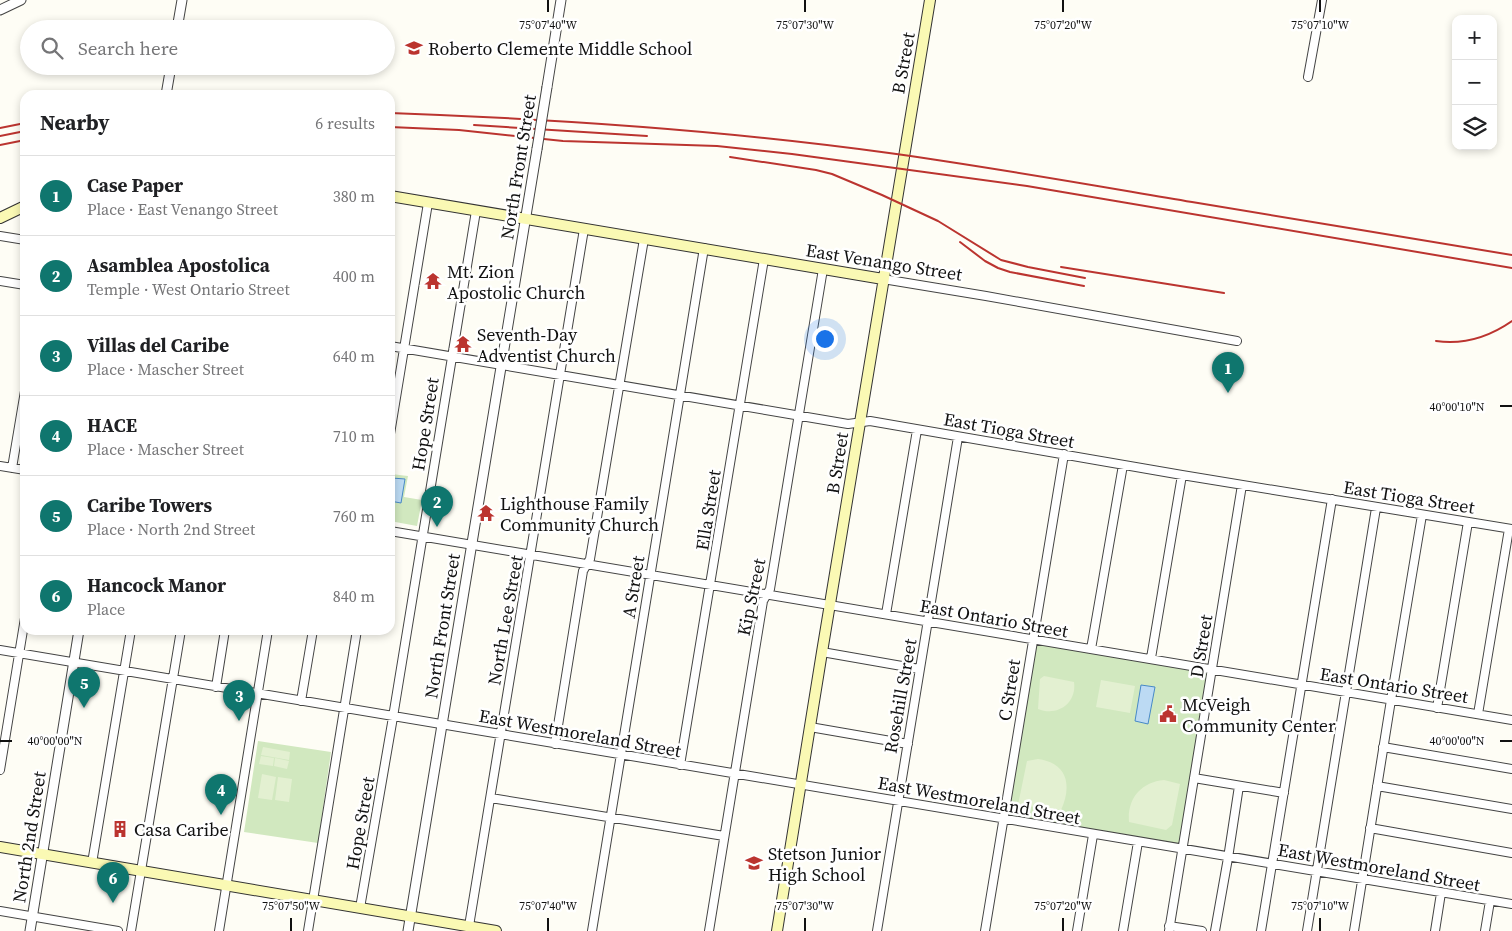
<!DOCTYPE html>
<html lang="en">
<head>
<meta charset="utf-8">
<style>
  :root { --surface:#fff; --page:#f6f6f6; --text:#202124; --muted:#757577; --line:#e0e0e0; --accent:#0f766e }
  body { margin:0; font-family:"Source Serif 4",serif; background:var(--page); color:var(--text) }
  .controls { position:absolute; right:15px; top:15px; display:grid; overflow:hidden; border-radius:10px; box-shadow:0 2px 8px #0003 }
  .controls button { width:45px; height:45px; display:grid; place-items:center; padding:0; border:0; border-bottom:1px solid var(--line); background:var(--surface); color:var(--text); font:25px sans-serif }
  .you { position:absolute; left:824px; top:338px; width:18px; height:18px; margin:-12px; border:4px solid #fff; border-radius:50%; background:#1a73e8; box-shadow:0 0 0 8px #1a73e833 }
  .badge { display:grid; place-items:center; width:32px; height:32px; border-radius:50%; background:var(--accent); color:#fff; font-size:16px; font-weight:700 }
  .pin { position:absolute; translate:-50% -41px; filter:drop-shadow(0 1px 2px #0008) }
  .pin::after { content:''; position:absolute; top:26px; width:18px; height:15px; background:inherit; clip-path:polygon(0 0,100% 0,50% 100%) }
  .list { margin:0; padding:0; list-style:none }
  h2 { display:flex; justify-content:space-between; align-items:center; height:65px; margin:0; padding:0 20px; font-size:21px }
  h2 small { font-size:16px; font-weight:400; color:var(--muted) }
  .list li { display:grid; grid-template-columns:32px 1fr auto; gap:15px; align-items:center; box-sizing:border-box; height:80px; padding:0 20px; border-top:1px solid var(--line) }
  .list b { display:block; font-size:19px; white-space:nowrap }
  .list p { margin:0; font-size:16px; white-space:nowrap; color:var(--muted) }
  .list em { font-size:16px; font-style:normal; color:var(--muted) }
  .icon { flex:none; width:28px; height:28px; fill:none; stroke:currentColor; stroke-width:2; stroke-linecap:round; stroke-linejoin:round }
  .map { position:relative; flex:none; width:1512px; height:931px; overflow:hidden }
  .search { position:absolute; background:var(--surface); box-shadow:0 2px 8px #0003; left:20px; top:20px; width:375px; height:55px; display:flex; align-items:center; gap:12px; box-sizing:border-box; padding:0 18px; border-radius:28px; color:var(--muted); font-size:19px }
  .panel { position:absolute; background:var(--surface); box-shadow:0 2px 8px #0003; left:20px; top:90px; width:375px; height:545px; border-radius:15px }
  .map>svg:first-child { display:block }
  .green { fill:#d1e8bf }
  .pitch { fill:#e3f0d1 }
  .water { fill:#bcdaf3; stroke:#4789c7 }
  .lines { fill:none; stroke-linecap:round; stroke-linejoin:round }
  .minor-casing { stroke:#444; stroke-width:10 }
  .tertiary-casing { stroke:#444; stroke-width:11 }
  .secondary-casing { stroke:#333; stroke-width:12 }
  .minor { stroke:#fff; stroke-width:8 }
  .tertiary { stroke:#fff; stroke-width:9 }
  .secondary { stroke:#faf9b4; stroke-width:10 }
  .rail { stroke:#bb342f; stroke-width:2 }
  .tertiary-bridge-casing { stroke:#444; stroke-width:11; stroke-linecap:butt }
  .tertiary-bridge { stroke:#fff; stroke-width:9 }
  .ticks { fill:none; stroke:#111; stroke-width:2 }
  .labels { text-anchor:middle; dominant-baseline:central; stroke-width:5; stroke-linejoin:round; paint-order:stroke }
  .poi-label { font-size:18px; fill:#111; stroke:#fff; text-anchor:start }
  .street-label { font-size:18px; fill:#111; stroke:#fff }
  .ticks-label { font-size:12px; text-anchor:middle; fill:#111; stroke:#fff; stroke-width:5; stroke-linejoin:round; paint-order:stroke }
</style>
</head>
<body>
<div class="map">
<svg width="1512" height="931" viewBox="0 0 1512 931">
  <rect width="100%" height="100%" fill="#fefdf5"/>
  <path class="green" d="M391,474L408,476L404,497L422,500L417,526L390,521Z
    M1033,640L1212,669L1182,850L1003,819Z
    M258,741L331,752L318,843L244,832Z"/>
  <path class="pitch" d="M1044,676L1074,682C1077,703 1058,717 1038,709L1040,679Z
    M1101,680L1135,686L1130,713L1096,707Z
    M263,747L290,752L289,760L261,755Z
    M261,756L274,758L273,766L259,764Z
    M275,758L289,761L287,769L274,766Z
    M1038,759C1068,763 1072,786 1061,810L1018,805L1027,761Z
    M262,774L276,777L272,800L258,798Z
    M278,777L292,779L289,802L275,800Z
    M1164,780L1180,784L1172,825L1166,830L1129,822C1127,799 1141,782 1164,780Z"/>
  <path class="water" d="M392,478L405,479L401,503L390,501Z
    M1141,685L1155,687L1148,724L1135,721Z"/>
  <g class="lines">
    <g class="minor-casing">
      <path id="minor" d="M1308,77L1322,0
        M0,236L25,240
        M883,279L986,296L1237,341
        M0,281L25,285
        M390,346L848,424L870,421L1182,475L1512,529
        M390,434L428,203
        M0,466L25,470
        M12,468L25,391
        M390,531L1512,720
        M886,614L917,430
        M1091,649L1123,465
        M0,650L1512,904
        M822,652L919,669
        M1151,658L1182,475
        M216,687L225,630
        M301,701L313,630
        M1437,708L1468,522
        M1478,714L1509,529
        M810,727L908,744
        M555,744L583,571L590,559L644,239
        M1383,747L1512,769
        M680,765L764,259
        M0,770L25,618
        M1194,778L1284,793
        M1377,786L1512,809
        M491,798L724,836
        M1370,828L1512,853
        M92,863L131,630
        M360,908L392,723L476,211
        M0,911L118,931
        M469,926L584,229
        M1169,926L1202,931
        M131,931L181,630
        M219,931L268,630
        M308,931L357,630
        M592,931L704,248
        M709,931L763,601L770,589L823,269
        M877,931L958,437
        M985,931L1064,454
        M1077,931L1093,835
        M1123,931L1138,842
        M1169,931L1242,485
        M1215,931L1228,858L1239,786
        M1261,931L1332,499
        M1307,931L1376,508
        M1354,931L1391,700L1422,515
        M1435,931L1441,893
        M1485,931L1490,901"/>
    </g>
    <g class="tertiary-casing">
      <path id="tertiary" d="M0,10L21,0
        M177,29L182,0
        M547,87L561,0
        M166,95L171,66
        M30,931L79,630
        M408,931L537,149"/>
    </g>
    <g class="secondary-casing">
      <path id="secondary" d="M390,196L883,279
        M0,218L25,206
        M0,847L496,931
        M777,931L822,652L930,0"/>
    </g>
    <use href="#minor" class="minor"/>
    <use href="#tertiary" class="tertiary"/>
    <use href="#secondary" class="secondary"/>
    <path class="rail" d="M390,113C557,119 723,130 889,153C990,167 1091,185 1192,202C1299,220 1405,237 1512,255
      M474,125L647,136
      M390,127L459,130L563,141L717,146L792,154L1027,186L1512,268
      M0,128L25,123
      M0,136L25,131
      M0,145L25,140
      M730,157L816,170L832,174L882,195L938,221L1001,260L1028,267L1085,278
      M960,242L985,261L998,268L1010,272L1084,286
      M1061,267L1224,293
      M1436,341C1464,345 1489,337 1512,321"/>
    <g class="tertiary-bridge-casing">
      <path id="tertiary-bridge" d="M537,149L547,87"/>
    </g>
    <use href="#tertiary-bridge" class="tertiary-bridge"/>
  </g>
  <path class="ticks" d="M548,0V12M805,0V12M1063,0V12M1320,0V12M1500,406H1512M0,741H12M1500,741H1512M291,918V931M548,918V931M805,918V931M1063,918V931M1320,918V931"/>
  <defs>
    <g id="school-bare" transform="scale(1.35)"><path d="M0-5L7-2L0 1L-7-2ZM-4 1L0 2.5L4 1V4Q0 6-4 4Z" fill="#bb342f" stroke="#fff" stroke-width="2.5" paint-order="stroke"/></g>
    <g id="temple-bare" transform="scale(1.35)"><path d="M0-6L5-2H3V0L6.5 2.5H4V6H1.5V3h-3V6H-4V2.5H-6.5L-3 0V-2H-5Z" fill="#bb342f" stroke="#fff" stroke-width="2.5" paint-order="stroke"/></g>
    <g id="civic-bare" transform="scale(1.35)"><path d="M-.6-6.5H3V-4.5H.6V-3L4-1V1h2V6H-6V1h2V-1L-.6-3ZM-1.2 2.5V6h2.4V2.5Z" fill="#bb342f" stroke="#fff" stroke-width="2.5" paint-order="stroke"/></g>
    <g id="building-bare" transform="scale(1.35)"><path d="M-4-6H4V6H1V3H-1V6H-4ZM-2.5-4.3h1.7v1.8h-1.7ZM.8-4.3h1.7v1.8H.8ZM-2.5-1h1.7V.8h-1.7ZM.8-1h1.7V.8H.8Z" fill="#bb342f" stroke="#fff" stroke-width="2.5" paint-order="stroke"/></g>
  </defs>
  <g fill-rule="evenodd">
    <use href="#school-bare" x="414" y="48"/>
    <use href="#temple-bare" x="433" y="281"/>
    <use href="#temple-bare" x="463" y="344"/>
    <use href="#temple-bare" x="486" y="513"/>
    <use href="#civic-bare" x="1168" y="714"/>
    <use href="#building-bare" x="120" y="829"/>
    <use href="#school-bare" x="754" y="863"/>
  </g>
  <g class="labels">
    <g class="poi-label">
      <text x="428" y="48">Roberto Clemente Middle School</text>
      <text x="447" y="271">Mt. Zion<tspan x="447" dy="21">Apostolic Church</tspan></text>
      <text x="477" y="334">Seventh-Day<tspan x="477" dy="21">Adventist Church</tspan></text>
      <text x="500" y="503">Lighthouse Family<tspan x="500" dy="21">Community Church</tspan></text>
      <text x="1182" y="704">McVeigh<tspan x="1182" dy="21">Community Center</tspan></text>
      <text x="134" y="829">Casa Caribe</text>
      <text x="768" y="853">Stetson Junior<tspan x="768" dy="21">High School</tspan></text>
    </g>
    <g class="street-label">
      <text transform="translate(903 63) rotate(-80)">B Street</text>
      <text transform="translate(518 167) rotate(-81)">North Front Street</text>
      <text transform="translate(884 262) rotate(9)">East Venango Street</text>
      <text transform="translate(425 424) rotate(-81)">Hope Street</text>
      <text transform="translate(1009 430) rotate(10)">East Tioga Street</text>
      <text transform="translate(837 463) rotate(-81)">B Street</text>
      <text transform="translate(1409 497) rotate(9)">East Tioga Street</text>
      <text transform="translate(708 510) rotate(-81)">Ella Street</text>
      <text transform="translate(633 587) rotate(-81)">A Street</text>
      <text transform="translate(751 597) rotate(-78)">Kip Street</text>
      <text transform="translate(994 618) rotate(10)">East Ontario Street</text>
      <text transform="translate(505 620) rotate(-80)">North Lee Street</text>
      <text transform="translate(442 626) rotate(-81)">North Front Street</text>
      <text transform="translate(1201 646) rotate(-81)">D Street</text>
      <text transform="translate(1394 685) rotate(9)">East Ontario Street</text>
      <text transform="translate(1009 690) rotate(-81)">C Street</text>
      <text transform="translate(900 696) rotate(-80)">Rosehill Street</text>
      <text transform="translate(580 733) rotate(10)">East Westmoreland Street</text>
      <text transform="translate(979 800) rotate(10)">East Westmoreland Street</text>
      <text transform="translate(360 823) rotate(-80)">Hope Street</text>
      <text transform="translate(29 837) rotate(-81)">North 2nd Street</text>
      <text transform="translate(1379 867) rotate(10)">East Westmoreland Street</text>
    </g>
  </g>
  <g class="ticks-label">
    <text x="548" y="29">75°07'40"W</text>
    <text x="805" y="29">75°07'30"W</text>
    <text x="1063" y="29">75°07'20"W</text>
    <text x="1320" y="29">75°07'10"W</text>
    <text x="1457" y="411">40°00'10"N</text>
    <text x="55" y="745">40°00'00"N</text>
    <text x="1457" y="745">40°00'00"N</text>
    <text x="291" y="910">75°07'50"W</text>
    <text x="548" y="910">75°07'40"W</text>
    <text x="805" y="910">75°07'30"W</text>
    <text x="1063" y="910">75°07'20"W</text>
    <text x="1320" y="910">75°07'10"W</text>
  </g>
</svg>
<div class="controls">
<button>+</button>
<button>−</button>
<button><svg class="icon" aria-label="layers" viewBox="0 0 24 24"><path d="M12 4l9 5-9 5-9-5zM3 14l9 5 9-5"/></svg></button>
</div>
<div class="you"></div>
<div class="pin badge" style="left:1228px;top:393px">1</div>
<div class="pin badge" style="left:437px;top:527px">2</div>
<div class="pin badge" style="left:239px;top:721px">3</div>
<div class="pin badge" style="left:221px;top:815px">4</div>
<div class="pin badge" style="left:84px;top:708px">5</div>
<div class="pin badge" style="left:113px;top:903px">6</div>
<div class="search"><svg class="icon" aria-label="search" viewBox="0 0 24 24"><circle cx="10" cy="10" r="6"/><path d="M15 15l6 6"/></svg>Search here</div>
<section class="panel">
<h2>Nearby<small>6 results</small></h2>
<ul class="list">
<li><span class="badge">1</span><div><b>Case Paper</b><p>Place · East Venango Street</p></div><em>380 m</em></li>
<li><span class="badge">2</span><div><b>Asamblea Apostolica</b><p>Temple · West Ontario Street</p></div><em>400 m</em></li>
<li><span class="badge">3</span><div><b>Villas del Caribe</b><p>Place · Mascher Street</p></div><em>640 m</em></li>
<li><span class="badge">4</span><div><b>HACE</b><p>Place · Mascher Street</p></div><em>710 m</em></li>
<li><span class="badge">5</span><div><b>Caribe Towers</b><p>Place · North 2nd Street</p></div><em>760 m</em></li>
<li><span class="badge">6</span><div><b>Hancock Manor</b><p>Place</p></div><em>840 m</em></li>
</ul>
</section>
</div>
</body>
</html>
